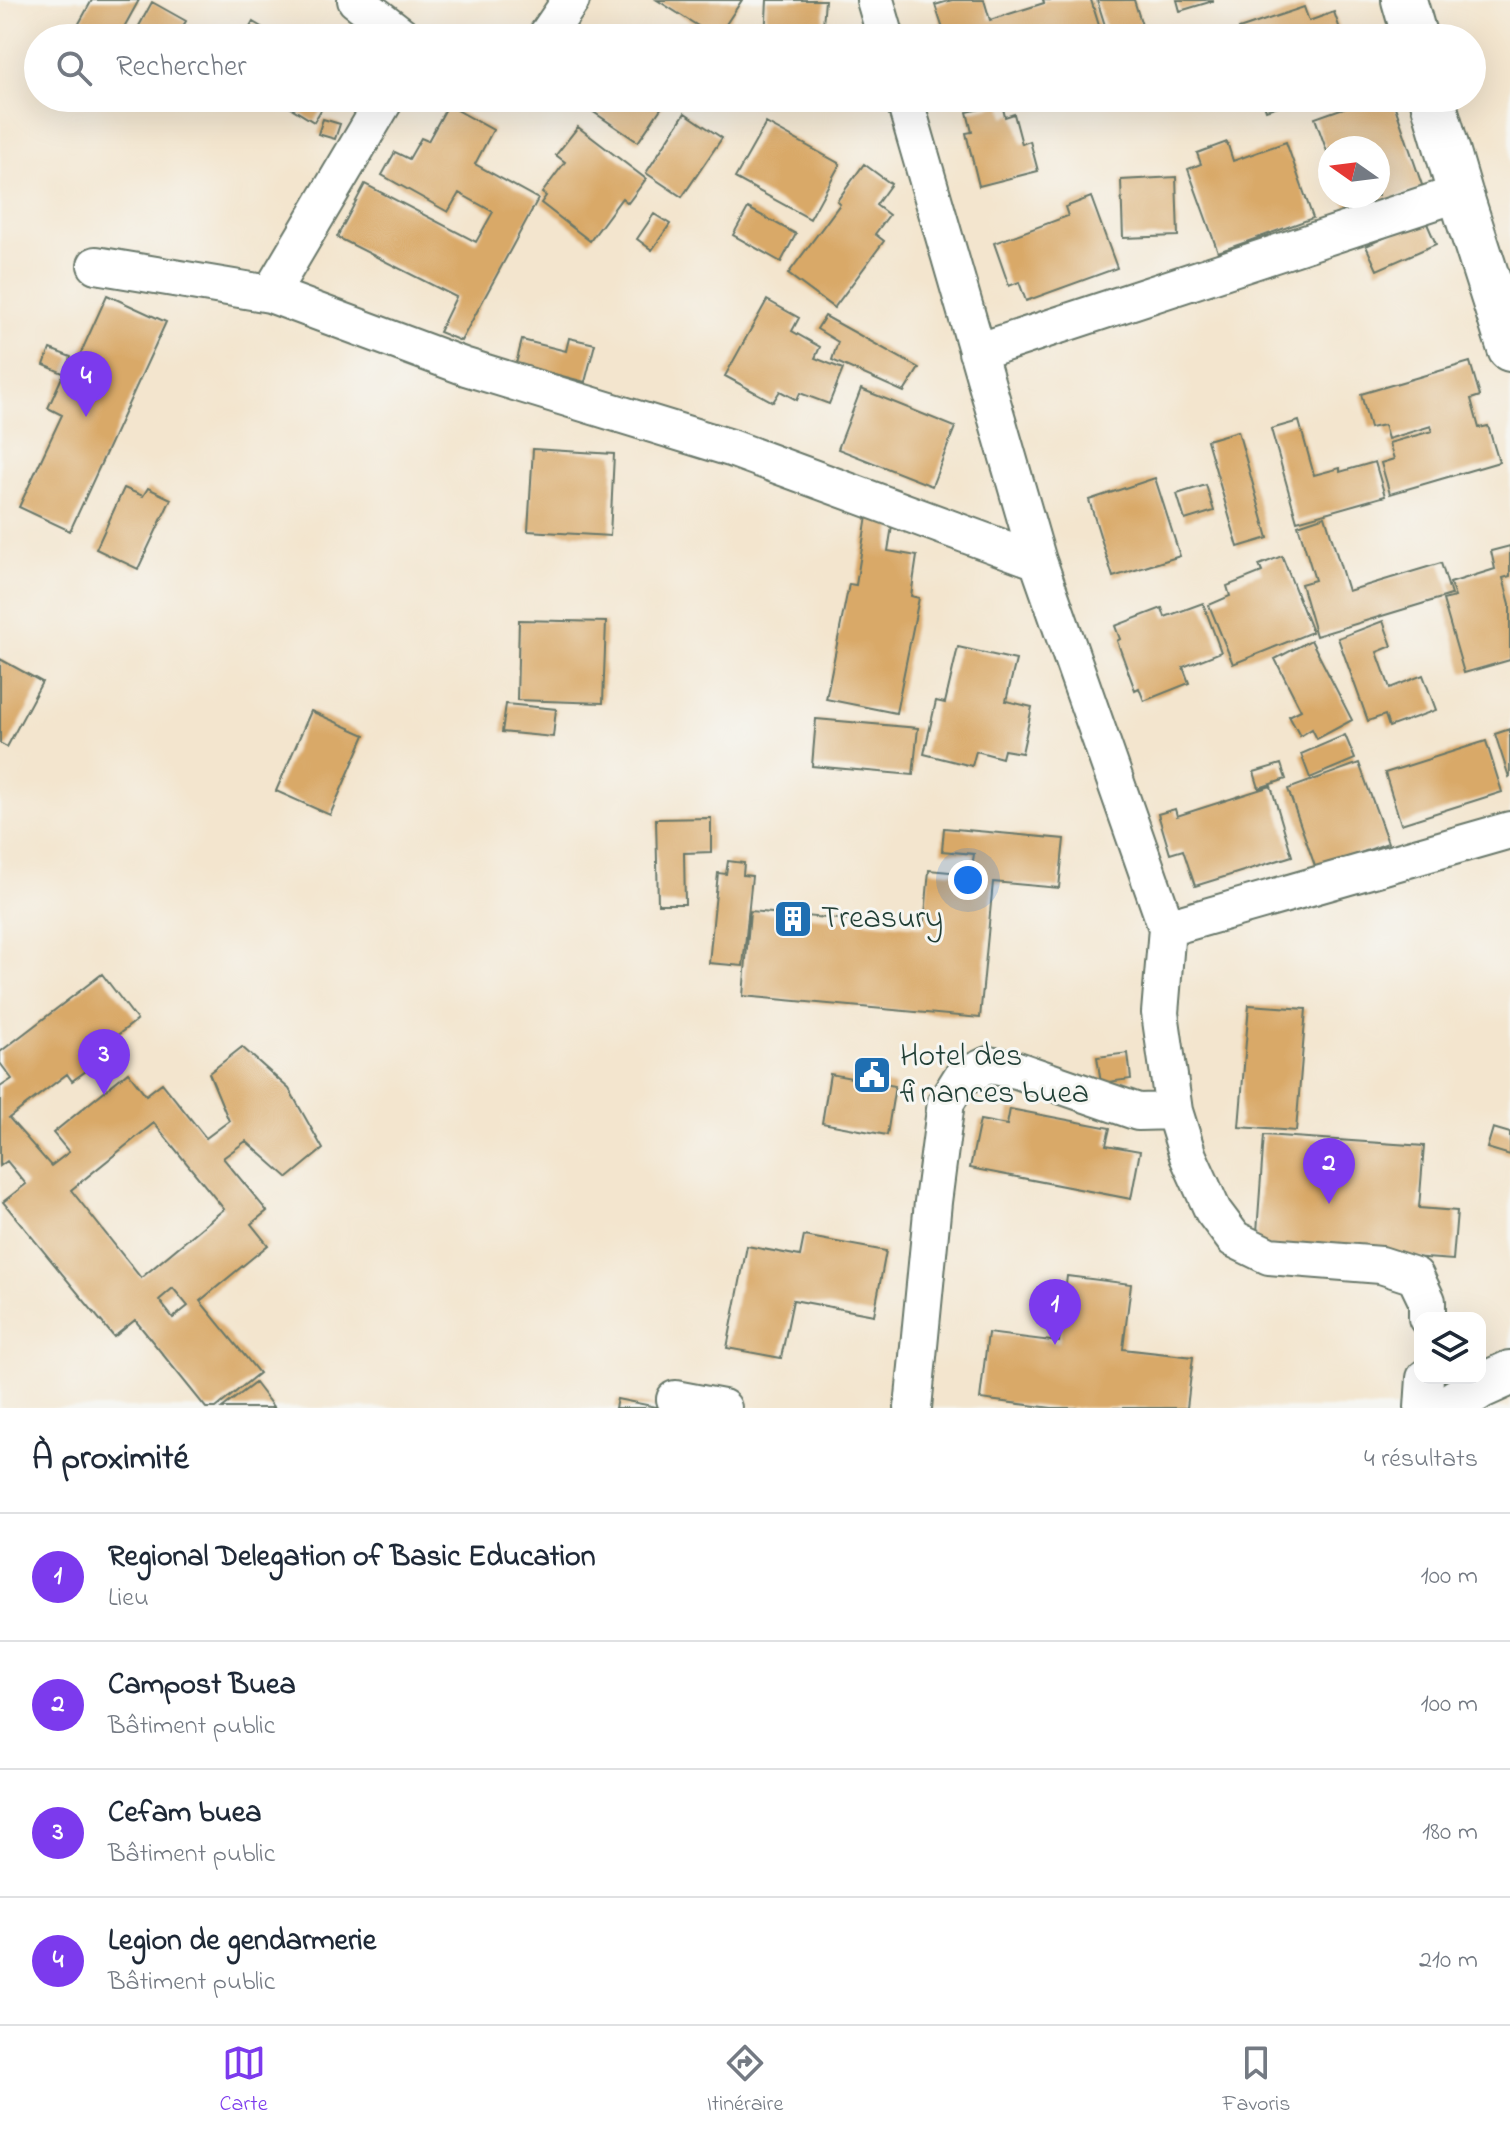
<!DOCTYPE html>
<html lang="fr">
<head>
<meta charset="utf-8">
<style>
  :root { --surface:#fff; --page:#f2f2f3; --text:#1f2937; --muted:#747a83; --line:#e0e1e3; --accent:#7c3aed }
  body { margin:0; font-family:"Indie Flower",sans-serif; background:var(--page); color:var(--text) }
  .controls { position:absolute; right:24px; bottom:24px; display:grid; overflow:hidden; border-radius:16px; box-shadow:0 8px 32px #0002 }
  .controls button { width:72px; height:72px; display:grid; place-items:center; padding:0; border:0; border-bottom:2px solid var(--line); background:var(--surface); color:var(--text); font:40px sans-serif }
  .compass { position:absolute; left:1318px; top:136px; width:72px; height:72px; border-radius:50%; background:var(--surface); box-shadow:0 8px 32px #0002; rotate:284deg }
  .you { position:absolute; left:968px; top:880px; width:28px; height:28px; margin:-20px; border:6px solid #fff; border-radius:50%; background:#1a73e8; box-shadow:0 0 0 12px #1a73e833 }
  .badge { display:grid; place-items:center; width:52px; height:52px; border-radius:50%; background:var(--accent); color:#fff; font-size:26px; font-weight:700 }
  .pin { position:absolute; translate:-50% -66px; filter:drop-shadow(0 2px 4px #0008) }
  .pin::after { content:''; position:absolute; top:42px; width:28px; height:24px; background:inherit; clip-path:polygon(0 0,100% 0,50% 100%) }
  .list { margin:0; padding:0; list-style:none }
  h2 { display:flex; justify-content:space-between; align-items:center; height:104px; margin:0; padding:0 32px; font-size:34px }
  h2 small { font-size:26px; font-weight:400; color:var(--muted) }
  .list li { display:grid; grid-template-columns:52px 1fr auto; gap:24px; align-items:center; box-sizing:border-box; height:128px; padding:0 32px; border-top:2px solid var(--line) }
  .list b { display:block; font-size:30px; white-space:nowrap }
  .list p { margin:0; font-size:26px; white-space:nowrap; color:var(--muted) }
  .list em { font-size:26px; font-style:normal; color:var(--muted) }
  .icon { flex:none; width:44px; height:44px; fill:none; stroke:currentColor; stroke-width:2; stroke-linecap:round; stroke-linejoin:round }
  .map { position:relative; flex:none; width:1510px; height:1408px; overflow:hidden }
  .search { position:absolute; background:var(--surface); box-shadow:0 8px 32px #0002; left:24px; right:24px; top:24px; height:88px; display:flex; align-items:center; gap:20px; box-sizing:border-box; padding:0 28px; border-radius:44px; color:var(--muted); font-size:30px }
  .sheet { height:616px; background:var(--surface) }
  nav { display:flex; justify-content:space-around; align-items:center; box-sizing:border-box; height:112px; border-top:2px solid var(--line); background:var(--surface); font-size:22px; color:var(--muted) }
  nav a { display:grid; justify-items:center; gap:4px }
  nav .on { color:var(--accent) }
  .map>svg:first-child { display:block }
  .building { fill:#d9a967; fill-rule:evenodd }
  .lines { fill:none; stroke-linecap:round; stroke-linejoin:round }
  .minor-casing { stroke:#69786a; stroke-width:40 }
  .tertiary-casing { stroke:#69786a; stroke-width:48 }
  .primary-casing { stroke:#69786a; stroke-width:48 }
  .minor { stroke:#fff; stroke-width:36 }
  .tertiary { stroke:#fff; stroke-width:44 }
  .primary { stroke:#fff; stroke-width:44 }
  .labels { text-anchor:middle; dominant-baseline:central; stroke-width:6; stroke-linejoin:round; paint-order:stroke }
  .poi-label { font-size:32px; fill:#1f3d34; stroke:#f6f6f2; text-anchor:start }
</style>
</head>
<body>
<div class="map">
<svg width="1510" height="1408" viewBox="0 0 1510 1408">
  <rect width="100%" height="100%" fill="#f6f6f2"/>
  <filter id="ink" filterUnits="userSpaceOnUse"><feTurbulence type="fractalNoise" baseFrequency=".0125" numOctaves="2"/><feDisplacementMap in="SourceGraphic" scale="16" xChannelSelector="R" yChannelSelector="G"/><feConvolveMatrix kernelMatrix="1 2 1 2 8 2 1 2 1" color-interpolation-filters="sRGB"/></filter>
  <filter id="wash" filterUnits="userSpaceOnUse"><feTurbulence type="fractalNoise" baseFrequency=".006" numOctaves="4" result="noise"/><feDisplacementMap in="SourceGraphic" scale="32" xChannelSelector="R" yChannelSelector="G"/><feGaussianBlur stdDeviation="1.8" result="paint"/><feColorMatrix in="noise" values="0 0 0 0 0 0 0 0 0 0 0 0 0 0 0 0 0 1.4 0 .05"/><feComposite in="paint" operator="in"/></filter>
  <g filter="url(#wash)">
    <rect width="100%" height="100%" fill="#f3e5ce"/>
    <g id="blocks">
      <path class="building" d="M92,0H139L118,38H71Z
        M657,0H742L717,38Z
        M767,0H825L822,38H765Z
        M952,0H984L990,20L1044,3L1043,0H1091L1102,35L1092,38H946L935,5Z
        M1097,0H1134L1146,38H1099L1108,35Z
        M1177,0H1213V1L1180,11Z
        M152,2L186,21L176,38H123L126,33L133,37Z
        M1304,7L1309,21L1334,12L1343,38H1242L1239,29Z
        M253,22L280,38H244Z
        M275,98H328L314,122Z
        M601,98H668L638,142L592,111Z
        M791,98H816L813,106Z
        M1262,98H1299V99L1266,110Z
        M1372,98H1392L1423,188L1349,214L1342,196H1378V148H1330V160L1315,118Z
        M1002,104L1005,117L1014,114L1022,144L1030,141L1038,171L979,186L966,133L972,132L967,112Z
        M448,105L493,130L475,164L538,199L461,341L439,332L456,297L337,237L365,184L476,242L493,212L459,193L448,212L382,175L395,152L409,159L421,138L428,141Z
        M685,113L722,138L682,197L646,173Z
        M323,119L340,124L335,139L318,134Z
        M766,123L840,164L810,219L735,178Z
        M578,127L646,179L628,203L622,198L590,241L541,203L546,196L542,193L565,162L556,155Z
        M1227,142L1233,161L1286,142L1313,218L1218,252L1188,169L1201,164L1197,153Z
        M864,164L891,184L876,205L889,215L875,234L884,241L834,308L788,274L840,204L837,201Z
        M1176,177L1178,236L1123,238L1121,180Z
        M1091,197L1117,268L1026,301L1019,282L1009,286L994,243L1068,216L1065,207Z
        M748,208L796,234L781,262L733,235Z
        M654,214L670,224L652,250L637,239Z
        M1425,219L1436,244L1377,270L1366,246Z
        M107,295L166,322L70,531L19,507L62,415L48,408L62,377L69,379Z
        M767,300L799,318L792,331L820,347L815,358L843,369L829,404L800,393L797,400L780,391L773,402L725,376Z
        M825,316L919,368L904,392L832,360L838,342L817,329Z
        M569,338L595,344L585,382L516,364L522,340L566,351Z
        M50,349L71,357L65,374L44,365Z
        M1470,362L1480,396L1471,399L1479,428L1488,426L1499,462L1390,494L1381,463L1394,459L1389,443L1432,431L1431,426L1388,439L1384,425L1370,428L1361,394Z
        M861,389L955,427L932,486L838,449Z
        M1299,421L1314,475L1340,468V472L1375,462L1385,496L1297,521L1271,429Z
        M1238,431L1268,538L1238,547L1207,440Z
        M533,449L614,454L610,536L528,531Z
        M1155,478L1180,556L1113,577L1089,500Z
        M1206,485L1214,511L1185,520L1177,494Z
        M124,488L143,496L148,488L171,499L138,569L96,549Z
        M867,516L893,520L888,551L917,556L911,596L919,598L896,713L826,699L849,584L856,585Z
        M1325,516L1348,591L1441,563L1451,595L1316,636L1301,584L1315,580L1298,525Z
        M1510,546V576L1503,578L1510,604V660L1464,673L1443,600L1455,597L1450,583L1495,569L1491,551Z
        M1282,556L1312,632L1233,664L1209,605L1230,596L1227,586L1262,572L1259,565Z
        M1203,603L1221,652L1183,667L1189,683L1144,701L1139,688L1135,690L1117,641L1120,639L1115,626L1162,608L1165,617Z
        M519,620L606,622L603,703L517,700Z
        M1383,621L1392,646L1377,652L1390,688L1423,675L1436,710L1389,727L1385,715L1368,721L1338,638Z
        M1311,640L1352,720L1317,739L1312,729L1300,736L1289,716L1301,710L1275,659Z
        M958,647L1016,660L1006,701L1032,707L1022,753L1004,750L1002,758L976,751L972,766L924,754L936,701L945,703Z
        M0,659L42,682L7,747L0,743Z
        M506,704L556,709L553,737L502,732Z
        M311,711L365,735L330,815L276,791Z
        M816,719L918,728L913,775L812,766Z
        M1510,729V776L1509,777L1495,734Z
        M1345,735L1355,759L1310,778L1301,754Z
        M1486,741L1502,792L1401,824L1385,773Z
        M1359,763L1388,843L1316,869L1288,789Z
        M1281,764L1286,779L1259,788L1254,772Z
        M1271,786L1292,856L1195,886L1183,850L1170,854L1158,814L1175,809L1177,816Z
        M711,818V852L684,853L685,904H658L656,819Z
        M944,828L1064,839L1059,888L993,882L980,1018L743,996L750,911L924,927L929,870L971,874L974,854L942,851Z
        M728,861L744,863L743,875L752,876L743,966L709,963L718,873L726,874Z
        M102,974L137,1020L98,1050L104,1058L72,1081L67,1074L9,1118L51,1166L69,1152L53,1133L128,1072L146,1095L162,1083L206,1138L229,1121L209,1073L242,1047L289,1089L323,1149L288,1178L246,1141L223,1158L267,1211L251,1224L268,1245L200,1301L259,1373L216,1408H206L135,1320L114,1337L3,1202L26,1184L7,1161L0,1166V1087L12,1079L0,1063V1052ZM154,1123L224,1209L141,1278L71,1190ZM173,1288L188,1306L173,1318L159,1300Z
        M1249,1005L1306,1009L1296,1131L1239,1127Z
        M1128,1053L1131,1079L1101,1083L1097,1057Z
        M830,1074L895,1086L887,1135L822,1123Z
        M1010,1109L1110,1128L1106,1145L1140,1151L1131,1199L970,1168L980,1120L1007,1125Z
        M1493,1128L1510,1133V1155L1487,1148Z
        M1264,1135L1424,1146L1419,1208L1457,1211L1453,1260L1256,1246Z
        M804,1236L886,1251L874,1315L793,1300L781,1358L727,1348L747,1246L800,1256Z
        M1067,1276L1131,1284L1123,1349L1193,1357L1187,1408H1052L980,1399L988,1333L1059,1342Z
        M255,1383L274,1408H222Z
        M617,1399L657,1407L656,1408H615Z"/>
    </g>
  </g>
  <g filter="url(#ink)">
    <use href="#blocks" fill-opacity="0" stroke="#69786a" stroke-width="2"/>
    <g class="lines">
      <g class="minor-casing">
        <path id="minor" d="M356,0L405,38
          M875,0L886,38
          M545,38L571,0
          M904,98L1038,561L1167,928L1510,830
          M96,265L270,294L466,367L731,448L1038,561
          M270,294L386,98
          M977,352L1460,193
          M1167,928L1160,1013L1174,1111L1188,1156L1213,1211L1234,1239L1269,1256L1381,1265L1415,1276L1427,1301V1318
          M675,1399L723,1408
          M913,1408L933,1202L946,1102L961,1078L988,1065L1017,1070L1138,1112L1174,1111
          M1423,1408L1425,1378"/>
      </g>
      <g class="tertiary-casing">
        <path id="tertiary" d="M1447,1408L1479,1387L1510,1373"/>
      </g>
      <g class="primary-casing">
        <path id="primary" d="M1404,0L1415,38
          M1432,98L1460,193L1510,349"/>
      </g>
      <use href="#minor" class="minor"/>
      <use href="#tertiary" class="tertiary"/>
      <use href="#primary" class="primary"/>
    </g>
  </g>
  <defs>
    <g id="building-square" transform="scale(2)"><rect x="-9" y="-9" width="18" height="18" rx="4" fill="#1f6fb2" stroke="#f6f6f2"/><path d="M-4-6H4V6H1V3H-1V6H-4ZM-2.5-4.3h1.7v1.8h-1.7ZM.8-4.3h1.7v1.8H.8ZM-2.5-1h1.7V.8h-1.7ZM.8-1h1.7V.8H.8Z" fill="#fff"/></g>
    <g id="civic-square" transform="scale(2)"><rect x="-9" y="-9" width="18" height="18" rx="4" fill="#1f6fb2" stroke="#f6f6f2"/><path d="M-.6-6.5H3V-4.5H.6V-3L4-1V1h2V6H-6V1h2V-1L-.6-3ZM-1.2 2.5V6h2.4V2.5Z" fill="#fff"/></g>
  </defs>
  <g fill-rule="evenodd">
    <use href="#building-square" x="793" y="919"/>
    <use href="#civic-square" x="872" y="1075"/>
  </g>
  <g class="labels">
    <g class="poi-label">
      <text x="821" y="919">Treasury</text>
      <text x="900" y="1057">Hotel des<tspan x="900" dy="37">finances buea</tspan></text>
    </g>
  </g>
</svg>
<div class="controls">
<button><svg class="icon" aria-label="layers" viewBox="0 0 24 24"><path d="M12 4l9 5-9 5-9-5zM3 14l9 5 9-5"/></svg></button>
</div>
<svg class="compass" viewBox="-18 -18 36 36"><path d="M0-13l5 13h-10z" fill="#e53935"/><path d="M0 13l5-13h-10z" fill="#747a83"/></svg>
<div class="you"></div>
<div class="pin badge" style="left:1055px;top:1345px">1</div>
<div class="pin badge" style="left:1329px;top:1204px">2</div>
<div class="pin badge" style="left:104px;top:1095px">3</div>
<div class="pin badge" style="left:86px;top:417px">4</div>
<div class="search"><svg class="icon" aria-label="search" viewBox="0 0 24 24"><circle cx="10" cy="10" r="6"/><path d="M15 15l6 6"/></svg>Rechercher</div>
</div>
<section class="sheet">
<h2>À proximité<small>4 résultats</small></h2>
<ul class="list">
<li><span class="badge">1</span><div><b>Regional Delegation of Basic Education</b><p>Lieu</p></div><em>100 m</em></li>
<li><span class="badge">2</span><div><b>Campost Buea</b><p>Bâtiment public</p></div><em>100 m</em></li>
<li><span class="badge">3</span><div><b>Cefam buea</b><p>Bâtiment public</p></div><em>180 m</em></li>
<li><span class="badge">4</span><div><b>Legion de gendarmerie</b><p>Bâtiment public</p></div><em>210 m</em></li>
</ul>
</section>
<nav>
<a class="on"><svg class="icon" aria-label="map" viewBox="0 0 24 24"><path d="M3 6l6-2 6 2 6-2v14l-6 2-6-2-6 2zM9 4v14M15 6v14"/></svg>Carte</a>
<a><svg class="icon" aria-label="directions" viewBox="0 0 24 24"><path d="M12 3l9 9-9 9-9-9zM9 14v-3h6M13 9l2 2-2 2"/></svg>Itinéraire</a>
<a><svg class="icon" aria-label="saved" viewBox="0 0 24 24"><path d="M7 4h10v16l-5-4-5 4z"/></svg>Favoris</a>
</nav>
</body>
</html>
